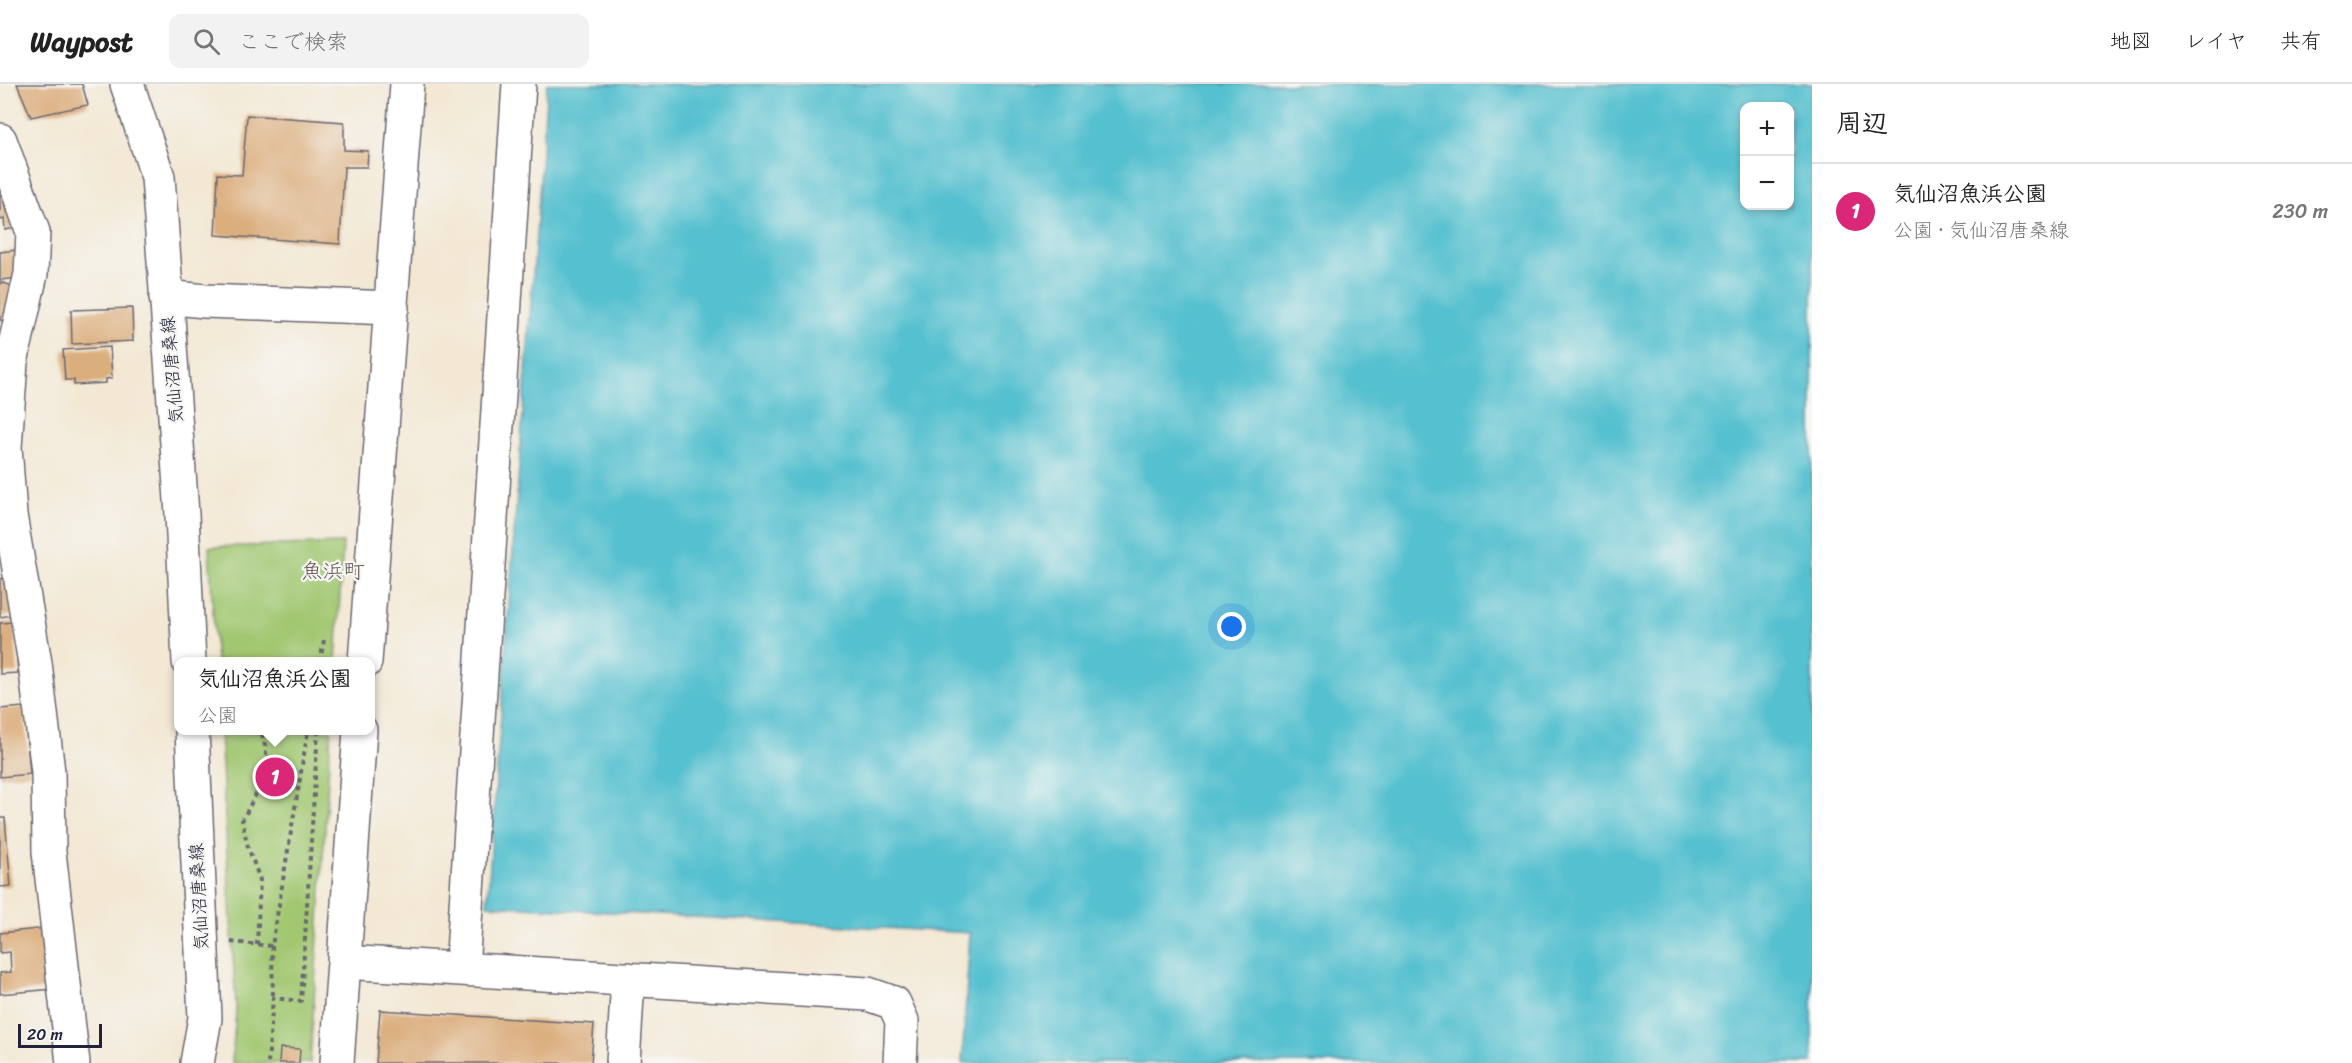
<!DOCTYPE html>
<html lang="ja">
<head>
<meta charset="utf-8">
<style>
  :root { --surface:#fff; --page:#f2f2f2; --text:#222; --muted:#767676; --line:#e0e0e0; --accent:#db2777 }
  body { margin:0; font-family:Sriracha,"Klee One",sans-serif; background:var(--page); color:var(--text) }
  .controls { position:absolute; right:18px; top:18px; display:grid; overflow:hidden; border-radius:12px; box-shadow:0 3px 9px #0003 }
  .controls button { width:54px; height:54px; display:grid; place-items:center; padding:0; border:0; border-bottom:2px solid var(--line); background:var(--surface); color:var(--text); font:30px sans-serif }
  .scale { position:absolute; left:18px; bottom:15px; width:84px; box-sizing:border-box; padding-left:6px; border:3px solid #22223b; border-top:0; font-size:16px; line-height:21px; white-space:nowrap; color:#22223b; -webkit-text-stroke:4px #f6f6f2; paint-order:stroke }
  .you { position:absolute; left:1232px; top:543px; width:21px; height:21px; margin:-15px; border:4px solid #fff; border-radius:50%; background:#1a73e8; box-shadow:0 0 0 9px #1a73e833 }
  .badge { display:grid; place-items:center; width:39px; height:39px; border-radius:50%; background:var(--accent); color:#fff; font-size:20px; font-weight:700 }
  .pin { position:absolute; translate:-50% -50%; border:3px solid #fff; box-shadow:0 2px 6px #0006 }
  .popup { position:absolute; left:174px; top:573px; width:201px; height:78px; box-sizing:border-box; display:grid; place-content:center; border-radius:12px; background:var(--surface); filter:drop-shadow(0 2px 4px #0005); font-size:20px; white-space:nowrap; color:var(--muted) }
  .popup b { font-size:22px; color:var(--text) }
  .popup::after { content:''; position:absolute; left:50%; top:100%; margin-left:-12px; border:12px solid transparent; border-top-color:var(--surface) }
  .list { margin:0; padding:0; list-style:none }
  h2 { display:flex; justify-content:space-between; align-items:center; height:78px; margin:0; padding:0 24px; font-size:26px }
  h2 small { font-size:20px; font-weight:400; color:var(--muted) }
  .list li { display:grid; grid-template-columns:39px 1fr auto; gap:18px; align-items:center; box-sizing:border-box; height:96px; padding:0 24px; border-top:2px solid var(--line) }
  .list b { display:block; font-size:22px; white-space:nowrap }
  .list p { margin:0; font-size:20px; white-space:nowrap; color:var(--muted) }
  .list em { font-size:20px; font-style:normal; color:var(--muted) }
  .icon { flex:none; width:33px; height:33px; fill:none; stroke:currentColor; stroke-width:2; stroke-linecap:round; stroke-linejoin:round }
  .map { position:relative; flex:none; width:1812px; height:979px; overflow:hidden }
  header { display:flex; align-items:center; gap:36px; box-sizing:border-box; height:84px; padding:0 30px; background:var(--surface); border-bottom:2px solid var(--line) }
  header strong { font-size:28px }
  nav { display:flex; gap:33px; margin-inline-start:auto; font-size:21px }
  .search { width:420px; height:54px; background:var(--page); display:flex; align-items:center; gap:15px; box-sizing:border-box; padding:0 21px; border-radius:12px; color:var(--muted); font-size:22px }
  main { display:flex }
  aside { flex:1; background:var(--surface) }
  .map>svg:first-child { display:block }
  .green { fill:#a1c771; stroke:#627456; stroke-width:1.5 }
  .water { fill:#54c0cf; stroke:#3b7185; stroke-width:1.5; fill-rule:evenodd }
  .building { fill:#dbae7e }
  .lines { fill:none; stroke-linecap:round; stroke-linejoin:round }
  .minor-casing { stroke:#6b6771; stroke-width:36 }
  .major-casing { stroke:#6b6771; stroke-width:36 }
  .path { stroke:#6b6771; stroke-width:4; stroke-dasharray:4.5 4.5; stroke-linecap:butt }
  .minor { stroke:#fff; stroke-width:33 }
  .major { stroke:#fff; stroke-width:33 }
  .labels { text-anchor:middle; dominant-baseline:central; stroke-width:4.5; stroke-linejoin:round; paint-order:stroke }
  .street-label { font-size:18px; fill:#22223b; stroke:#f6f6f2 }
  .quarter-label { font-size:21px; fill:#635352; stroke:#f6f6f2 }
</style>
</head>
<body>
<header>
<strong>Waypost</strong>
<div class="search"><svg class="icon" aria-label="search" viewBox="0 0 24 24"><circle cx="10" cy="10" r="6"/><path d="M15 15l6 6"/></svg>ここで検索</div>
<nav><a>地図</a><a>レイヤ</a><a>共有</a></nav>
</header>
<main>
<div class="map">
<svg width="1812" height="979" viewBox="0 0 1812 979">
  <rect width="100%" height="100%" fill="#f6f6f2"/>
  <filter id="ink" filterUnits="userSpaceOnUse"><feTurbulence type="fractalNoise" baseFrequency=".0167" numOctaves="2"/><feDisplacementMap in="SourceGraphic" scale="12" xChannelSelector="R" yChannelSelector="G"/><feConvolveMatrix kernelMatrix="1 2 1 2 8 2 1 2 1" color-interpolation-filters="sRGB"/></filter>
  <filter id="wash" filterUnits="userSpaceOnUse"><feTurbulence type="fractalNoise" baseFrequency=".008" numOctaves="4" result="noise"/><feDisplacementMap in="SourceGraphic" scale="24" xChannelSelector="R" yChannelSelector="G"/><feGaussianBlur stdDeviation="1.35" result="paint"/><feColorMatrix in="noise" values="0 0 0 0 0 0 0 0 0 0 0 0 0 0 0 0 0 1.4 0 .05"/><feComposite in="paint" operator="in"/></filter>
  <g filter="url(#wash)">
    <rect width="100%" height="100%" fill="#f3e8d4"/>
    <path class="green" d="M343,459L336,577H216L209,463Z
      M220,647H331L310,979H232L236,924Z"/>
    <path class="water" d="M547,0H1812V979H962L970,849L487,821ZM1744,22H1790V122H1744Z"/>
    <g id="blocks">
      <path class="building" d="M17,0H82L88,21L31,33Z
        M247,31L344,38V66L368,67L367,83H344L340,160L215,151L218,90L242,91Z
        M0,92L6,128L12,127L15,144L5,146L4,135L0,136Z
        M16,166L20,194L0,196V168Z
        M0,198L16,203L7,238L0,236Z
        M132,224L133,257L72,260L71,226Z
        M110,263L112,294L106,295V299L74,301V296H65L63,266Z
        M7,494L12,531L0,533V495Z
        M14,538L18,589L0,590V539Z
        M24,623L30,690L0,693V625Z
        M0,734H5L11,802L0,803Z
        M47,844L53,905L0,910V889L11,888L10,868L0,869V849Z
        M380,926L594,940L591,979H376Z
        M280,964L300,965L299,979H279Z"/>
    </g>
  </g>
  <g filter="url(#ink)">
    <use href="#blocks" fill-opacity="0" stroke="#6b6771" stroke-width="1.5"/>
    <g class="lines">
      <g class="minor-casing">
        <path id="minor" d="M0,56L33,148L31,190L11,278L5,363L10,431L35,579L48,688L49,768L73,979
          M166,213L205,217L392,224
          M365,578L407,0
          M344,878L868,910L894,919L902,937L900,979
          M462,885L519,0
          M337,979L360,646
          M623,979L628,895"/>
      </g>
      <g class="major-casing">
        <path id="major" d="M127,0L158,93L182,430L189,578
          M192,646L205,934L197,979"/>
      </g>
      <path class="path" d="M320,578L324,556
        M231,858L272,862L308,646
        M257,861L260,796L248,763L242,737L266,690V665L261,646
        M272,862L273,914
        M268,979L273,914L301,917L318,646"/>
      <use href="#minor" class="minor"/>
      <use href="#major" class="major"/>
    </g>
  </g>
  <g class="labels">
    <g class="street-label">
      <text transform="translate(172 286) rotate(-95)">気仙沼唐桑線</text>
      <text transform="translate(199 813) rotate(-93)">気仙沼唐桑線</text>
    </g>
    <g class="quarter-label">
      <text x="333" y="487">魚浜町</text>
    </g>
  </g>
</svg>
<div class="controls">
<button>+</button>
<button>−</button>
</div>
<div class="scale">20 m</div>
<div class="you"></div>
<div class="pin badge" style="left:275px;top:693px">1</div>
<div class="popup"><b>気仙沼魚浜公園</b>公園</div>
</div>
<aside>
<h2>周辺<small></small></h2>
<ul class="list">
<li><span class="badge">1</span><div><b>気仙沼魚浜公園</b><p>公園 · 気仙沼唐桑線</p></div><em>230 m</em></li>
</ul>
</aside>
</main>
</body>
</html>
